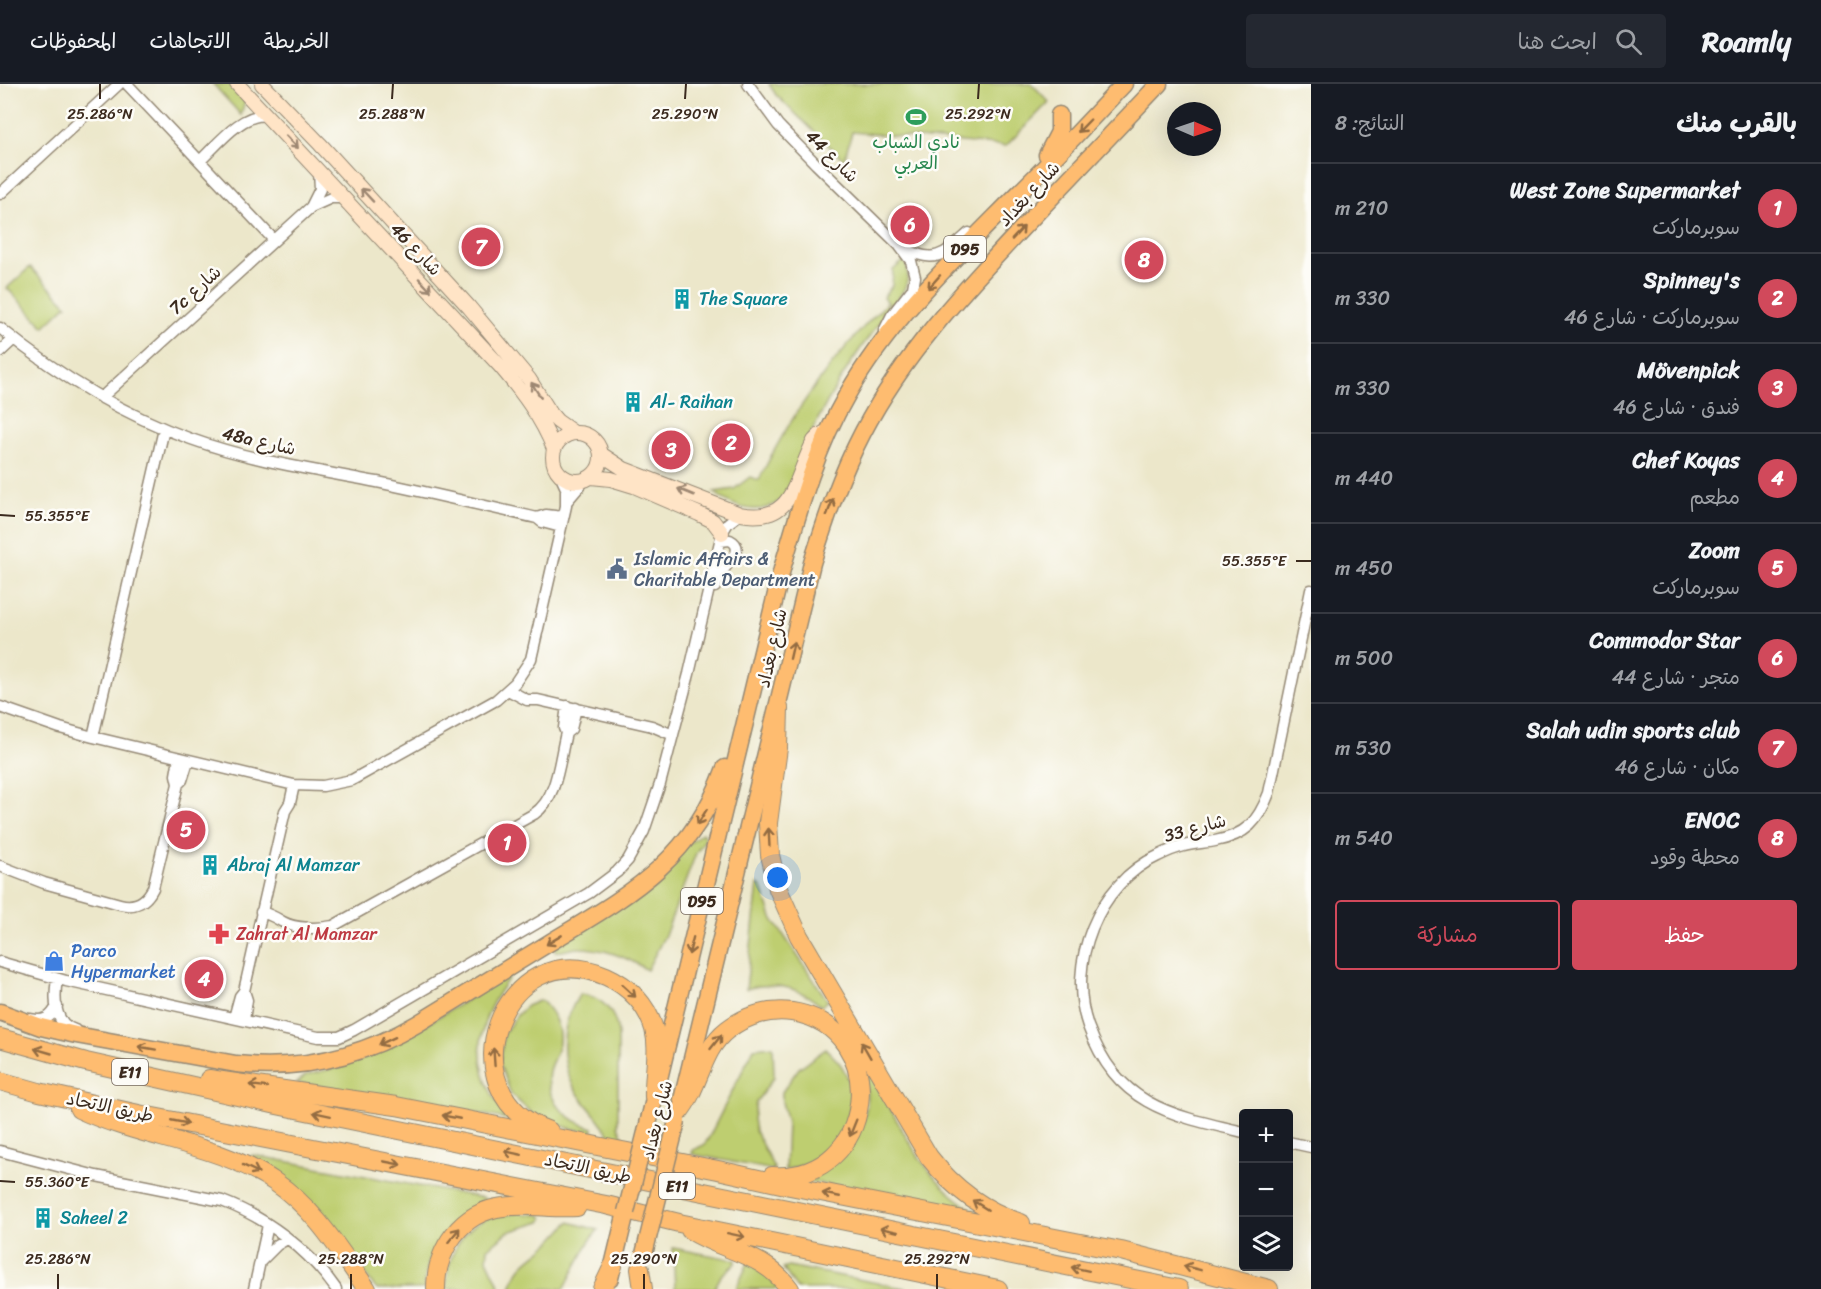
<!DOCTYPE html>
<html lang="ar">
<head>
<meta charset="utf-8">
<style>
  :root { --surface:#171b24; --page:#242831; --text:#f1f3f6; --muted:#9ea1a6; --line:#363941; --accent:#d1495b }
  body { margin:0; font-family:Sriracha,"Playpen Sans Arabic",sans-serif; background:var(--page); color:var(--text); direction:rtl }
  .controls { position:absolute; right:18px; bottom:18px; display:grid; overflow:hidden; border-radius:6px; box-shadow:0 6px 24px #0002 }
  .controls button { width:54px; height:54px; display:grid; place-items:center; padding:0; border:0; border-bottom:2px solid var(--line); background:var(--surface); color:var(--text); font:30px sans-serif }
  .compass { position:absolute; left:1167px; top:18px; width:54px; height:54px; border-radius:50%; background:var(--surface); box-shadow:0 6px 24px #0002; rotate:92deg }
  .you { position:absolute; left:778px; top:794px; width:21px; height:21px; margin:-15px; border:4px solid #fff; border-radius:50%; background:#1a73e8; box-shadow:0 0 0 9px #1a73e833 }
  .badge { display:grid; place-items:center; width:39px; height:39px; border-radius:50%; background:var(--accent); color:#fff; font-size:20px; font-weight:700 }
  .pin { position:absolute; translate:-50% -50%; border:3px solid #fff; box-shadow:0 2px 6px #0006 }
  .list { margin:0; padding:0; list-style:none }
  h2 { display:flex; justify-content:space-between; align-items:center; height:78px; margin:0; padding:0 24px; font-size:26px }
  h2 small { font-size:20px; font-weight:400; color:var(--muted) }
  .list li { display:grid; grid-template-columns:39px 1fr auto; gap:18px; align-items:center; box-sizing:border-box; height:90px; padding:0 24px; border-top:2px solid var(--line) }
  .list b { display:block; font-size:22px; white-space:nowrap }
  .list p { margin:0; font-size:20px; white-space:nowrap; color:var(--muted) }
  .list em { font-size:20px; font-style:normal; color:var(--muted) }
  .actions { display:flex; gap:12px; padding:18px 24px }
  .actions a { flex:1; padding:14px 0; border:2px solid var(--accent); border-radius:6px; text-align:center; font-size:21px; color:var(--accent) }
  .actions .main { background:var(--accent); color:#fff }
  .icon { flex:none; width:33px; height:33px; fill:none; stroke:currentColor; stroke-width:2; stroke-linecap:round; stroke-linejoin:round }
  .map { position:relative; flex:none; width:1311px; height:1205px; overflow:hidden; direction:ltr }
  header { display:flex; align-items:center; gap:36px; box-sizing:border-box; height:84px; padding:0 30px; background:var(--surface); border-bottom:2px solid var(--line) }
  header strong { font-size:28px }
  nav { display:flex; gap:33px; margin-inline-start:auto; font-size:21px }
  .search { width:420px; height:54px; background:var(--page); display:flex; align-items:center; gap:15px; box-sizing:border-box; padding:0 21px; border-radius:6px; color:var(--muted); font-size:22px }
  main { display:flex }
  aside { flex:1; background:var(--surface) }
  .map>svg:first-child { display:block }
  .green { fill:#bece70; stroke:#7c7c47; stroke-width:1.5 }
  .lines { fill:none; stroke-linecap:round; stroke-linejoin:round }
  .street-casing { stroke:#948874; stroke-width:13 }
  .secondary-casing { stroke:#948874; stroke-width:16 }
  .primary-casing { stroke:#948874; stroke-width:19 }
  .highway-casing { stroke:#948874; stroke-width:20 }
  .street { stroke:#fff; stroke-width:10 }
  .secondary { stroke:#ffe4c6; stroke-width:14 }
  .primary { stroke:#febc70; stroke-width:16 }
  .highway { stroke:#febc70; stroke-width:18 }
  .primary-bridge-casing { stroke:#948874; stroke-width:19; stroke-linecap:butt }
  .primary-bridge { stroke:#febc70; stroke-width:16 }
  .oneway { stroke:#936c43 }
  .oneway2 { stroke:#9d8772 }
  .ticks { fill:none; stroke:#3b2a1e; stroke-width:2 }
  .labels { text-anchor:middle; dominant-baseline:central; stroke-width:5; stroke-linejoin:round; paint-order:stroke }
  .shield { fill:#fdfcf7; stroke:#75695f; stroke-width:1.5 }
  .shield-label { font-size:16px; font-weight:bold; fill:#3b2a1e }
  .leisure-label { font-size:18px; fill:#27864d; stroke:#fdfcf7 }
  .street-label { font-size:18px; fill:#3b2a1e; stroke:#fdfcf7 }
  .culture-label { font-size:18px; fill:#0d838f; stroke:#fdfcf7; text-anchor:start }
  .service-label { font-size:18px; fill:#4e5e75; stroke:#fdfcf7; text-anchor:start }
  .health-label { font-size:18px; fill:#be3a42; stroke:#fdfcf7; text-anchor:start }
  .shop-label { font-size:18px; fill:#366cbe; stroke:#fdfcf7; text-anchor:start }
  .ticks-label { font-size:15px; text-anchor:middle; fill:#3b2a1e; stroke:#fdfcf7; stroke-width:5; stroke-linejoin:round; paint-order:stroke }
</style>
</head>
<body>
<header>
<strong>Roamly</strong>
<div class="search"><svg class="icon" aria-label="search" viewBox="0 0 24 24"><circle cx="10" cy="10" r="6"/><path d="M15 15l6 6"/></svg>ابحث هنا</div>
<nav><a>الخريطة</a><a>الاتجاهات</a><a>المحفوظات</a></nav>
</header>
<main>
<aside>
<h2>بالقرب منك<small>النتائج: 8</small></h2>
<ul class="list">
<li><span class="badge">1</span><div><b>West Zone Supermarket</b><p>سوبرماركت</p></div><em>210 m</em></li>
<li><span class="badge">2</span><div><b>Spinney's</b><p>سوبرماركت · شارع 46</p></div><em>330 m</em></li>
<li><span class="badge">3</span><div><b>Mövenpick</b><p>فندق · شارع 46</p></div><em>330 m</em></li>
<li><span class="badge">4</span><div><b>Chef Koyas</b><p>مطعم</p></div><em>440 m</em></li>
<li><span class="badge">5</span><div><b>Zoom</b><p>سوبرماركت</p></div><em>450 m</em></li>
<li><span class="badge">6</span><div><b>Commodor Star</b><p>متجر · شارع 44</p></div><em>500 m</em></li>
<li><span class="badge">7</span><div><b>Salah udin sports club</b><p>مكان · شارع 46</p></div><em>530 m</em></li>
<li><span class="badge">8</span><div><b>ENOC</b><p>محطة وقود</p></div><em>540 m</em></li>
</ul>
<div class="actions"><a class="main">حفظ</a><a>مشاركة</a></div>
</aside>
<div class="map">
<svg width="1311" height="1205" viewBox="0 0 1311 1205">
  <rect width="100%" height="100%" fill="#fdfcf7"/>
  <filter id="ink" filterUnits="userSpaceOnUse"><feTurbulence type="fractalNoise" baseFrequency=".0167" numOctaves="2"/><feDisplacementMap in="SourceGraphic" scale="12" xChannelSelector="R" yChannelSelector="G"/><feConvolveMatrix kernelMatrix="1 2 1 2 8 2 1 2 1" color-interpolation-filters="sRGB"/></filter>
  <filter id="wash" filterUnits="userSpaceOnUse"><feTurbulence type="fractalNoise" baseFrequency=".008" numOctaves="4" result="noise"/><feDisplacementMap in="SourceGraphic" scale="24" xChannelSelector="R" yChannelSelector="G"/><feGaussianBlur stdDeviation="1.35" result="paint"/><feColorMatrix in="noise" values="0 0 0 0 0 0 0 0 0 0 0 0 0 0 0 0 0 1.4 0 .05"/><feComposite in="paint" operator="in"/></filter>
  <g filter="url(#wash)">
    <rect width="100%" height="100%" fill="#ece7ca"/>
    <path class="green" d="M213,0H232L245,17L241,31Z
      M769,0H1032L1049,18L1006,62L852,48L844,76L776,11Z
      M905,176C912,196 905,207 892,222L883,214L892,202L893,186Z
      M30,183L67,221L44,243L7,204Z
      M886,220L891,224C853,271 823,319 800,374C796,384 788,410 781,416C759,433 733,424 714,408L734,405L750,393L759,396C791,329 833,272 886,220Z
      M702,749L706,754L696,769L666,849L647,886C627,873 602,864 578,864C570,864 562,869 555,867L554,865Z
      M758,801L762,804L772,834L828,917L821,922C799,903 774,897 746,905Z
      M508,891L510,893C482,928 470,968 492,1010C497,1020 508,1027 511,1036L422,1018L297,999L306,991L335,984L382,967Z
      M580,910C602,912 616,928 618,950V1042L624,1056L610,1053C602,1037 590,1026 579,1011C558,981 559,940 580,910Z
      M541,916C554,929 564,947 557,966C555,974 550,980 549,988C544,1017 568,1037 593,1044L592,1049L540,1037L511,1010L500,980L504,949L518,930L527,922Z
      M773,962L774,993L756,1018L753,1035L755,1047L774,1084L773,1086L692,1070L693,1066L704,1061L708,1055L754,964Z
      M826,965C832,971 840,978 844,986C860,1016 846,1059 816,1076C807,1081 794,1083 785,1086L787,1039L782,1018V1008L799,984Z
      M869,985C898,1037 923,1099 977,1128V1131L808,1097V1095L861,1044L867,1022L866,987Z
      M252,1071L484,1114L487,1118C450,1144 427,1155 424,1205H376L338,1150L251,1074Z
      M518,1129L541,1131L543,1135L541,1138L508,1148L488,1164L487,1175L501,1205H447C446,1177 458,1147 486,1135C495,1131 508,1131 518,1129Z
      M569,1138L598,1146L589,1158L564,1205H511C517,1181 529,1177 546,1162C555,1155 562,1146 569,1138Z
      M673,1164L736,1176V1179L721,1192L714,1205H675Z
      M748,1179L756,1183L780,1205H736Z
      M788,1182L909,1205H797L783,1184Z"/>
  </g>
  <g filter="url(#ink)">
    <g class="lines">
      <g class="street-casing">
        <path id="street" d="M127,0L274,156
          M748,0L778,41L816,80L899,161L911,177L915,193L913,204L892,231L884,247
          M200,77C217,61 243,27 268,32
          M0,110L119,0
          M311,123L320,105L319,87
          M905,164C935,182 946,169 969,149
          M0,244C58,291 121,330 191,355C252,377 315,386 377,398C431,409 484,422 537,434L542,438L561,443
          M0,268L14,255
          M101,314L311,123L331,114H345
          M567,417L584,397
          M537,434L546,431L563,433
          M715,503L723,486L736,470C738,463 736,459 730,456L720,457
          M508,606L527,616H538L652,642L673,651
          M0,623L60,644L93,653L294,701L323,702L352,696L496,616L515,599L531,575L566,422V404L560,391
          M566,649L564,644L567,622
          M93,653L164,345
          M178,700L182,696L188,677
          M0,782L44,799L120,820C135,824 146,818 153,804L178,700L176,691L179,674
          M261,828C270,830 276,834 283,838C295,845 319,845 333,842L534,730C558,714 559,676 566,649L571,645L576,624
          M0,878L66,897L318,953H339L354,946L589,809L617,788L628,776L644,747L660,700L689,590L722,449L728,439L740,430
          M57,895C54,914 53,940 75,946
          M234,934L240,912L244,907L285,727L290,719L294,701
          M31,935C44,938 51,934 57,922
          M244,936L247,916L244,907
          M1244,1048C1169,1031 1117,1021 1088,942C1066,880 1098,799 1158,772C1166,768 1175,764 1184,762C1194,759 1205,759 1215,757C1246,751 1258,738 1269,709L1311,506
          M1288,1058L1311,1063
          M0,1067L96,1092L222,1117C267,1134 309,1166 336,1205
          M261,1177L277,1161L287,1155
          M254,1205L268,1141"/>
      </g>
      <g class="secondary-casing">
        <path id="secondary" d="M237,0L501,283C522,308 542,334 554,365
          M262,0L320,60L469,223L529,295L551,330L557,337L574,349
          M553 373a24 24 0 1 1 48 0a24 24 0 1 1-48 0Z
          M601,370L624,385L740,430C795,441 794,394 814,357L820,351L828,347
          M591,393L611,395L634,402L699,430L713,437L722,449"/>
      </g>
      <g class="primary-casing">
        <path id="primary" d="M1047,71L1059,48V31
          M0,928L41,943L76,951L236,980C301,987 361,973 417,940C461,913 505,886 549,859C630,810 691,778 725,684
          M682,1016L812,479C826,434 841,390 863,348C904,269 967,203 1028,138C1072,92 1115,46 1159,0
          M650,1032L782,485C799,426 816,364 847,311C890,235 956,173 1017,111C1054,75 1089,37 1124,0
          M610,1194L626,1128"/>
      </g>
      <g class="highway-casing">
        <path id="highway" d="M779,623L778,664L768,739L770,771L778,805L799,852L929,1073C954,1105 983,1127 1021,1139
          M0,954L86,978L277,1021L1179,1205
          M209,995L396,1022L718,1086L790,1102L1121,1167L1269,1205
          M0,997L39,1008L143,1031L606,1121L679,1139L998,1205
          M79,1025C140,1054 220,1060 275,1098C315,1125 340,1167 367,1205
          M679,1028C700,1003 701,966 727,946C746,931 770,925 792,928C893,944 877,1099 772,1092
          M549,1047C443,1010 502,848 606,892C629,902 647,921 654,945C660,967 653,990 654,1013
          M690,1146C727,1169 762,1168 790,1205
          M640,1185L643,1205
          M436,1205C436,1165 461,1128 503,1123C527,1119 552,1125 577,1123
          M602,1205L613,1182"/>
      </g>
      <use href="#street" class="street"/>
      <use href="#secondary" class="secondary"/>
      <use href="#primary" class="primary"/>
      <use href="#highway" class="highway"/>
      <g class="primary-bridge-casing">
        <path id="primary-bridge" d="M626,1128L650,1032
          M644,1170L677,1037"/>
      </g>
      <use href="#primary-bridge" class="primary-bridge"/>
    </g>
    <defs><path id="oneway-shaft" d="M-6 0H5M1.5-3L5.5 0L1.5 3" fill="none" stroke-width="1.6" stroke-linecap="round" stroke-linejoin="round" transform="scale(1.5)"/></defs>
    <g class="oneway">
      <use href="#oneway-shaft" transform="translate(1084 42) rotate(134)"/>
      <use href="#oneway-shaft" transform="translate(1018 149) rotate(-47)"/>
      <use href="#oneway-shaft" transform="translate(934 198) rotate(132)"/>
      <use href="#oneway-shaft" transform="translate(830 423) rotate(-69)"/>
      <use href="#oneway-shaft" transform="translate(792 566) rotate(-77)"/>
      <use href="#oneway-shaft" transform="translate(702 733) rotate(122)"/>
      <use href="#oneway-shaft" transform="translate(769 753) rotate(-93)"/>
      <use href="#oneway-shaft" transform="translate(554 856) rotate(149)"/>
      <use href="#oneway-shaft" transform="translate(691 862) rotate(104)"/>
      <use href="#oneway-shaft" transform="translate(629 907) rotate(42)"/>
      <use href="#oneway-shaft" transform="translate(387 957) rotate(155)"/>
      <use href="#oneway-shaft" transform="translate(716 958) rotate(-52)"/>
      <use href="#oneway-shaft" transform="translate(147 964) rotate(-170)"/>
      <use href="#oneway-shaft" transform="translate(866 966) rotate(-120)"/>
      <use href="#oneway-shaft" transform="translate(43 967) rotate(-164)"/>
      <use href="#oneway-shaft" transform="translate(494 973) rotate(-94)"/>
      <use href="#oneway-shaft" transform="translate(258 1002) rotate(-173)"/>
      <use href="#oneway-shaft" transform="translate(322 1030) rotate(-168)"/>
      <use href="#oneway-shaft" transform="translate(451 1033) rotate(-169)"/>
      <use href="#oneway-shaft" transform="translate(180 1038) rotate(11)"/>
      <use href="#oneway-shaft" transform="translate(853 1044) rotate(112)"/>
      <use href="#oneway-shaft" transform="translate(513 1069) rotate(-168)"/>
      <use href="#oneway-shaft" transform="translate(392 1079) rotate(11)"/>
      <use href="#oneway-shaft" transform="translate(251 1085) rotate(26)"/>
      <use href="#oneway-shaft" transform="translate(831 1111) rotate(-169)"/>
      <use href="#oneway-shaft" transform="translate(980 1121) rotate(-148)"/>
      <use href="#oneway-shaft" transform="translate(889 1146) rotate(-168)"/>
      <use href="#oneway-shaft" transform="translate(454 1151) rotate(-51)"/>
      <use href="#oneway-shaft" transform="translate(736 1151) rotate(12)"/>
      <use href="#oneway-shaft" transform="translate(1192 1184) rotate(-166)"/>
      <use href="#oneway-shaft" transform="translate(1080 1185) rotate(-168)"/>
    </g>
    <g class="oneway2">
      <use href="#oneway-shaft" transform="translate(292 58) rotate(46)"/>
      <use href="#oneway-shaft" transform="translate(367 111) rotate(-133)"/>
      <use href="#oneway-shaft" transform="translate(425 201) rotate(47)"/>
      <use href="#oneway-shaft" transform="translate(536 306) rotate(-122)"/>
      <use href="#oneway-shaft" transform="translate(686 408) rotate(-158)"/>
    </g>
  </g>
  <path class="ticks" d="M100,15V0M392,15L393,0M685,15L686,0M978,15L979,0M0,431L15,432M1296,477H1311M0,1097L15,1098M58,1205V1190M351,1205V1190M644,1205V1190M937,1205V1190"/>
  <defs>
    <g id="stadium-bare" transform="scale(1.62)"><path d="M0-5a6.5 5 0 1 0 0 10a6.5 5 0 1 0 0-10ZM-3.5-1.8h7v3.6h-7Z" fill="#2e9e5b" stroke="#fdfcf7" stroke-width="2.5" paint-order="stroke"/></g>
    <g id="building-bare" transform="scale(1.62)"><path d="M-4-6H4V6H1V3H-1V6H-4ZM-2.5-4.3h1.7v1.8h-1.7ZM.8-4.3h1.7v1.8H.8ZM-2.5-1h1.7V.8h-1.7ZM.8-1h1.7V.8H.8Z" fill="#0f9aa8" stroke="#fdfcf7" stroke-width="2.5" paint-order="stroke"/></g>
    <g id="civic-bare" transform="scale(1.62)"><path d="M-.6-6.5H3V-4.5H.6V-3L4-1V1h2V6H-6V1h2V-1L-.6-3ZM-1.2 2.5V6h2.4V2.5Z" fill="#5c6f8a" stroke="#fdfcf7" stroke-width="2.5" paint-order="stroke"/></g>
    <g id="pharmacy-bare" transform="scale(1.62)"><path d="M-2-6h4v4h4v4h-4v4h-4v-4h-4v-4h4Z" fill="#e0444e" stroke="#fdfcf7" stroke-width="2.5" paint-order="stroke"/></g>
    <g id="shop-bare" transform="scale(1.62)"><path d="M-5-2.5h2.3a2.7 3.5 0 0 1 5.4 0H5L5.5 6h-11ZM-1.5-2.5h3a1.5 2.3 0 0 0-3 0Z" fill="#3f7fe0" stroke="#fdfcf7" stroke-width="2.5" paint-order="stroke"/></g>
  </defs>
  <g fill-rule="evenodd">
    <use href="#stadium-bare" x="916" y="33"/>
    <use href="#building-bare" x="682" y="215"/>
    <use href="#building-bare" x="633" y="318"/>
    <use href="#civic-bare" x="617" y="485"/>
    <use href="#building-bare" x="210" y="781"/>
    <use href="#pharmacy-bare" x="219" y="850"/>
    <use href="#shop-bare" x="54" y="877"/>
    <use href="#building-bare" x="43" y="1134"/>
  </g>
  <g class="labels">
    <g class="shield">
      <rect x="944" y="152" width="42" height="26" rx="4.5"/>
      <rect x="681" y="804" width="42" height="26" rx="4.5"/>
      <rect x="112" y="975" width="36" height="26" rx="4.5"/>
      <rect x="659" y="1089" width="36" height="26" rx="4.5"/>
    </g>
    <g class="shield-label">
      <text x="965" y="165">D95</text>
      <text x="702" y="817">D95</text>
      <text x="130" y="988">E11</text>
      <text x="677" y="1102">E11</text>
    </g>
    <g class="leisure-label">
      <text x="916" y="58">نادي الشباب<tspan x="916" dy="21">العربي</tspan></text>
    </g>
    <g class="street-label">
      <text transform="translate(832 72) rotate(45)">شارع 44</text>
      <text transform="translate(1029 110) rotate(-47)">شارع بغداد</text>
      <text transform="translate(416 165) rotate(47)">شارع 46</text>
      <text transform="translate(195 206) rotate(-42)">7c شارع</text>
      <text transform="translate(259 357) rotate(13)">48a شارع</text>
      <text transform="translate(772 564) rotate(-77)">شارع بغداد</text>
      <text transform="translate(1195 744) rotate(-15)">شارع 33</text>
      <text transform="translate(110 1023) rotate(12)">طريق الاتحاد</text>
      <text transform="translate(657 1036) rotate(-76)">شارع بغداد</text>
      <text transform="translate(588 1084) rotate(12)">طريق الاتحاد</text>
    </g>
    <g class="culture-label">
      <text x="699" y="215">The Square</text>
      <text x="650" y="318">Al- Raihan</text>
      <text x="227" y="781">Abraj Al Mamzar</text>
      <text x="60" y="1134">Saheel 2</text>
    </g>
    <g class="service-label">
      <text x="634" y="475">Islamic Affairs &amp;<tspan x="634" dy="21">Charitable Department</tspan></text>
    </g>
    <g class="health-label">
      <text x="236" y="850">Zahrat Al Mamzar</text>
    </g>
    <g class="shop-label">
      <text x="71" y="867">Parco<tspan x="71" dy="21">Hypermarket</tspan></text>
    </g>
  </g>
  <g class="ticks-label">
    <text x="100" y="35">25.286°N</text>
    <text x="392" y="35">25.288°N</text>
    <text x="685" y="35">25.290°N</text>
    <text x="978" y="35">25.292°N</text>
    <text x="57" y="437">55.355°E</text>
    <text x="1254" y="482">55.355°E</text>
    <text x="57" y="1103">55.360°E</text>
    <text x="58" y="1180">25.286°N</text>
    <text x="351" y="1180">25.288°N</text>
    <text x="644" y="1180">25.290°N</text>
    <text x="937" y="1180">25.292°N</text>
  </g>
</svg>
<div class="controls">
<button>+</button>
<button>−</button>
<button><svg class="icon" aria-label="layers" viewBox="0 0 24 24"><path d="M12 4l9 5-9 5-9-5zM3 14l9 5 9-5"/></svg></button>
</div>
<svg class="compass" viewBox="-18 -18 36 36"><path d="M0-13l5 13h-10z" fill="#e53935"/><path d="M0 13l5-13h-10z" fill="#9ea1a6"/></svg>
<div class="you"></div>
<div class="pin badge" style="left:507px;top:759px">1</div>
<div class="pin badge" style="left:731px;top:359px">2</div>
<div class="pin badge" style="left:671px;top:366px">3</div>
<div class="pin badge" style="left:204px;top:895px">4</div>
<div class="pin badge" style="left:186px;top:746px">5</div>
<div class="pin badge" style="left:910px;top:141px">6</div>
<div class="pin badge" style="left:481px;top:163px">7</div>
<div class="pin badge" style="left:1144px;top:176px">8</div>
</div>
</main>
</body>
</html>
